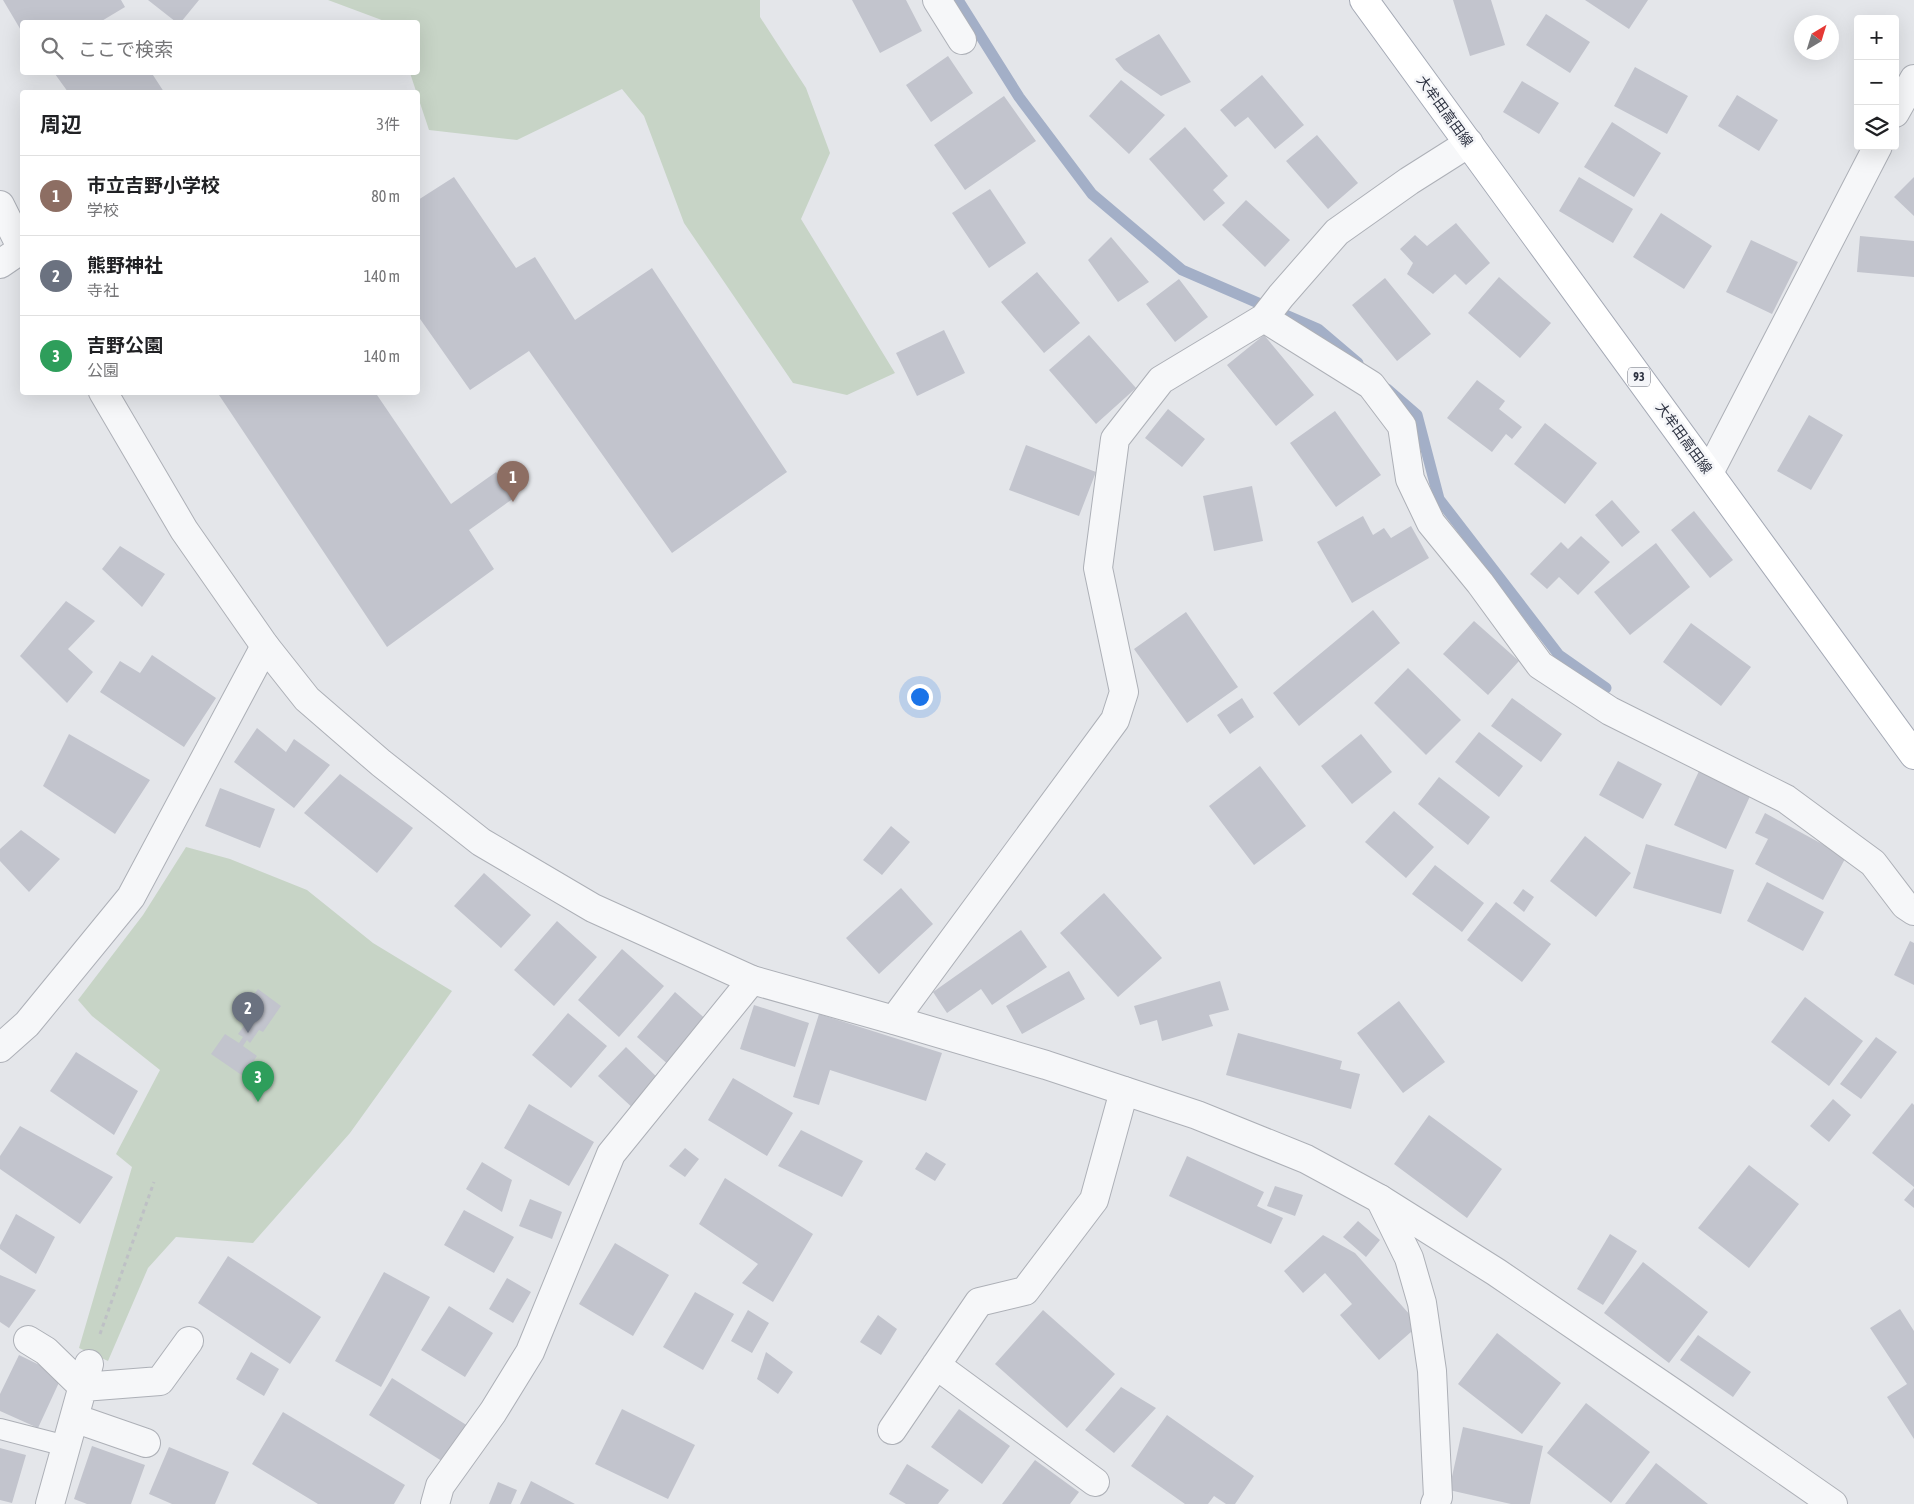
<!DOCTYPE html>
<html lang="ja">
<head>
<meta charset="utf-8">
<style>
  :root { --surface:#fff; --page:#f2f2f2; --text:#202124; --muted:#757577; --line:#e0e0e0; --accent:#0b8043 }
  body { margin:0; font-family:"Asap Condensed","Noto Sans JP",sans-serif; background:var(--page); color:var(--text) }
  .controls { position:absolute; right:15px; top:15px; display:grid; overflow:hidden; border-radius:5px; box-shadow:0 5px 20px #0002 }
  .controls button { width:45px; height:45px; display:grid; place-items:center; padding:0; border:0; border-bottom:1px solid var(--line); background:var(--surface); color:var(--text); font:25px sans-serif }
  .compass { position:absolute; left:1794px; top:15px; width:45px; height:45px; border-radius:50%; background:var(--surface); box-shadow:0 5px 20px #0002; rotate:38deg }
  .you { position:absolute; left:919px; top:696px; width:18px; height:18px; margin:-12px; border:4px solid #fff; border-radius:50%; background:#1a73e8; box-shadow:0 0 0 8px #1a73e833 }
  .badge { display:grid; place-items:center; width:32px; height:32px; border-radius:50%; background:var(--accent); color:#fff; font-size:16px; font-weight:700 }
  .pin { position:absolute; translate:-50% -41px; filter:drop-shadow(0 1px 2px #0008) }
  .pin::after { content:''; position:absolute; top:26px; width:18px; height:15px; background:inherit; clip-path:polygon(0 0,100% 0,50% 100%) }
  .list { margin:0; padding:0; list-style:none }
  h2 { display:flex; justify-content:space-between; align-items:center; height:65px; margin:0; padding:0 20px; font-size:21px }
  h2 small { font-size:16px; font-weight:400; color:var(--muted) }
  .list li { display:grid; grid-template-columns:32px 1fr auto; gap:15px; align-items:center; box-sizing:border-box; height:80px; padding:0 20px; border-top:1px solid var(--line) }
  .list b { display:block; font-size:19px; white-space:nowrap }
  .list p { margin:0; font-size:16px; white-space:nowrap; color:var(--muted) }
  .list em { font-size:16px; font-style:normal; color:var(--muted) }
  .icon { flex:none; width:28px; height:28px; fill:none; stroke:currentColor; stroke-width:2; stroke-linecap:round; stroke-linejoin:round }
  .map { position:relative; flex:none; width:1914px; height:1504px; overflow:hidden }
  .search { position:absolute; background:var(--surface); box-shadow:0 5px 20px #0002; left:20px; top:20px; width:400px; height:55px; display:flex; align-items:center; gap:12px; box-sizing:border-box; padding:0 18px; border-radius:5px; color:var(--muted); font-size:19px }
  .panel { position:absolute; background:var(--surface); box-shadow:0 5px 20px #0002; left:20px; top:90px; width:400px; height:305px; border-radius:5px }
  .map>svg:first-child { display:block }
  .green { fill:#c7d4c6 }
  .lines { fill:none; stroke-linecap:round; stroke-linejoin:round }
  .stream { stroke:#a3afc7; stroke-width:11 }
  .building { fill:#c2c4cd }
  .service-casing { stroke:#adb0b7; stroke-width:22 }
  .minor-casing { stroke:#adb0b7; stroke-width:30 }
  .tertiary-casing { stroke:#adb0b7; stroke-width:30 }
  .primary-casing { stroke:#a4a9b5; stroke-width:30 }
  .path { stroke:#bec0c5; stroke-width:3; stroke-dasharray:4 4; stroke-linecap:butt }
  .service { stroke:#f6f7f9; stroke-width:20 }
  .minor { stroke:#f6f7f9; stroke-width:28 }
  .tertiary { stroke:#f6f7f9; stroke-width:28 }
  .primary { stroke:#fff; stroke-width:28 }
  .labels { text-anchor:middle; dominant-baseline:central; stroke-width:5; stroke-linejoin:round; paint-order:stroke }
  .shield { fill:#f4f5f8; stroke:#696c78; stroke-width:1 }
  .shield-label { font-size:12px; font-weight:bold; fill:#2d3241 }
  .street-label { font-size:14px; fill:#2d3241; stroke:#f4f5f8 }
</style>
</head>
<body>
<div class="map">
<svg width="1914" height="1504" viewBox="0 0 1914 1504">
  <rect width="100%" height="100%" fill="#e4e6ea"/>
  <path class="green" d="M328,0H760V17L806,88L830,153L801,219L895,373L847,395L793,383L684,223L644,116L622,89L517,140L429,130L410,73L418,72V22H387Z
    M186,847L230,859L307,890L373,943L452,991L350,1133L253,1243L176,1237L148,1268L108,1361L79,1348L132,1167L116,1154L160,1070L92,1016L78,1000L143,915Z"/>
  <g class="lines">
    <path class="stream" d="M958,0L1019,97L1092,194L1182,270L1318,329L1358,363
      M1387,389L1417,415L1439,499L1559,655L1606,688"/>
  </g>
  <path class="building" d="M3,0H121L125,7L100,22H22V32Z
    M148,0H199L181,22H176Z
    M852,0H906L922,31L880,53Z
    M1453,0H1491L1505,45L1470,56Z
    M1585,0H1648L1629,29Z
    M1546,14L1590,42L1570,73L1526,45Z
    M1159,34L1191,82L1161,96L1124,70L1115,59Z
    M948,56L973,93L931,122L906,85Z
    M1635,67L1688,96L1667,134L1614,106Z
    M57,72H151L164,92H68L55,74Z
    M1262,75L1304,125L1275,149L1248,117L1235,127L1220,110Z
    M1121,80L1165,115L1129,154L1089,116Z
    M1522,81L1559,103L1539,134L1503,112Z
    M1737,95L1778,120L1759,151L1718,126Z
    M1004,96L1036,141L965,190L934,145Z
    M1612,122L1661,153L1634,197L1584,167Z
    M1185,127L1228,176L1213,190L1225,203L1204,221L1149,159Z
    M1317,135L1358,183L1328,209L1286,161Z
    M454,177L516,268L535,257L575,320L652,268L787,472L672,553L529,351L470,390L418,316V200Z
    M1579,177L1633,209L1613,243L1559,211Z
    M1914,177V216L1894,197Z
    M990,189L1026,243L989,268L952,213Z
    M1246,200L1290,240L1265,267L1222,225Z
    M1661,213L1712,246L1684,289L1633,257Z
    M1456,223L1490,263L1466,285L1455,274L1433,294L1407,274L1413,263L1400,249L1415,235L1427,246Z
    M1860,236L1914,241V277L1857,272Z
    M1111,237L1149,282L1118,302L1088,260Z
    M1751,240L1798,262L1772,314L1726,292Z
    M1037,272L1080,323L1044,353L1001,302Z
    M1499,277L1551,323L1520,358L1468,313Z
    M1385,278L1431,334L1397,361L1352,305Z
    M1179,279L1208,317L1175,342L1146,304Z
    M944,330L965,373L917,396L896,353Z
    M1089,335L1136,388L1096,424L1049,370Z
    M1264,335L1314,395L1276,426L1227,365Z
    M1477,380L1505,401L1499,409L1522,427L1512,439L1506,434L1492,452L1447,418Z
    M217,392H375L451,504L496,472L514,498L469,530L494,569L387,647Z
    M1168,409L1205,439L1182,467L1145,438Z
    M1335,411L1381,475L1336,507L1290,443Z
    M1809,415L1843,435L1811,490L1777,471Z
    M1545,423L1597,463L1565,504L1514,464Z
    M1026,445L1096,472L1079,516L1009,490Z
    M1252,486L1263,541L1214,551L1203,496Z
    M1612,500L1640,532L1622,547L1595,515Z
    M1694,511L1733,560L1710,578L1671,530Z
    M1363,516L1373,535L1384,528L1391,538L1411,526L1429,558L1352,603L1317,542Z
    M1581,536L1610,562L1578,595L1559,577L1547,589L1530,574L1561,542L1568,549Z
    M1656,543L1690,587L1630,635L1594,592Z
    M120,546L165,574L142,607L102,569Z
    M66,601L95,621L68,649L93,672L67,703L20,656Z
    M1373,610L1400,643L1299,726L1273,693Z
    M1186,612L1238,687L1187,723L1134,649Z
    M1474,621L1519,661L1488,695L1443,654Z
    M1691,623L1751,667L1721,706L1663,662Z
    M152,655L216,698L184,747L100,692L120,661L140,673Z
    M1408,668L1461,720L1426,755L1374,703Z
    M1242,698L1254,717L1230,734L1217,715Z
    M1512,698L1562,734L1541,762L1491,726Z
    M257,728L286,752L294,739L330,765L294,808L234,762Z
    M1479,732L1523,766L1499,797L1455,762Z
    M69,734L150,780L115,834L43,786Z
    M1361,734L1392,772L1352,804L1321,766Z
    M1618,761L1662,784L1643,819L1599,795Z
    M1260,766L1306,826L1254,865L1209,806Z
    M1699,771L1751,794L1726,849L1674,825Z
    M340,774L413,828L377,873L304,813Z
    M1439,777L1490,817L1468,845L1418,804Z
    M220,788L275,809L260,848L205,826Z
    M1394,811L1434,847L1406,878L1365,842Z
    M1765,813L1846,857L1823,900L1755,864L1768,839L1755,833Z
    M891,826L910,842L882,875L863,860Z
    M21,830L60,859L29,892L0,861V849Z
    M1585,836L1631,873L1596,917L1550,881Z
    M1646,844L1734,870L1721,914L1633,888Z
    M1435,865L1484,903L1462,932L1412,894Z
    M484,873L531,915L501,948L454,906Z
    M1767,882L1824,912L1803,951L1747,921Z
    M901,888L933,924L879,974L846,938Z
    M1523,889L1534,897L1524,912L1513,903Z
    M1104,893L1162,958L1118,997L1060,933Z
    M1496,902L1551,944L1522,982L1467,940Z
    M557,921L597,957L554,1006L514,970Z
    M1021,930L1047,967L992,1005L981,989L947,1013L933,992Z
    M1910,941L1914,943V985L1894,975Z
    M622,949L664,986L619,1037L578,1000Z
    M1069,971L1085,999L1022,1034L1006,1006Z
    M1220,981L1229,1010L1209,1015L1213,1026L1162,1041L1157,1020L1140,1025L1134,1006Z
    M258,989L281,1006L263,1032L259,1030L250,1043L247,1040L243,1046L257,1056L243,1076L211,1054L225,1034L239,1043L243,1037L238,1034L246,1023L238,1017Z
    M675,992L709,1022L670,1066L637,1037Z
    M1805,997L1863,1041L1829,1086L1771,1042Z
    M1399,1001L1445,1062L1403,1093L1357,1033Z
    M754,1005L809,1023L795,1067L740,1049Z
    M568,1013L607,1046L571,1088L532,1055Z
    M819,1014L942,1053L926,1101L830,1070L819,1105L793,1097Z
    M1238,1033L1342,1061L1340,1069L1360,1074L1351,1109L1226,1075Z
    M1876,1037L1897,1052L1861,1099L1840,1084Z
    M626,1047L662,1082L635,1110L598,1076Z
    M76,1052L138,1091L114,1135L50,1091Z
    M733,1078L793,1113L767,1156L708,1120Z
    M1833,1099L1851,1115L1829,1142L1810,1126Z
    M1912,1103L1914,1105V1187L1872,1153Z
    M529,1104L594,1142L569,1186L504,1148Z
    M1429,1115L1502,1169L1467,1218L1394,1164Z
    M20,1126L113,1177L80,1224L0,1169V1156Z
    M801,1130L863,1161L842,1197L778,1166Z
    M685,1148L699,1159L685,1177L669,1166Z
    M926,1152L946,1164L935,1181L915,1169Z
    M1187,1156L1264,1192L1257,1206L1283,1218L1271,1244L1169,1196Z
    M482,1162L512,1180L502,1212L466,1189Z
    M1749,1165L1799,1204L1749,1268L1698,1228Z
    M725,1178L813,1234L773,1302L742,1283L758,1264L699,1224Z
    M1275,1186L1303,1195L1295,1216L1267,1206Z
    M1914,1188V1208L1904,1200Z
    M530,1199L562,1212L552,1239L519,1226Z
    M464,1210L514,1237L494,1273L444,1245Z
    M16,1214L55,1237L36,1274L0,1249V1245Z
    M1358,1221L1380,1240L1366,1257L1343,1237Z
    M1610,1234L1637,1251L1603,1305L1577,1289Z
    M1323,1235L1355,1253L1419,1325L1379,1360L1340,1315L1352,1304L1325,1273L1303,1293L1284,1271Z
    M615,1243L669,1275L633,1336L579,1304Z
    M228,1256L321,1317L290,1364L198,1303Z
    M1643,1262L1708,1312L1669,1363L1604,1313Z
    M384,1272L430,1297L381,1387L335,1361Z
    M0,1275L36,1290L9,1328L0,1322Z
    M507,1278L531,1292L513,1323L489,1309Z
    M695,1292L734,1314L703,1370L663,1347Z
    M449,1306L493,1333L465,1377L421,1350Z
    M1900,1309L1914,1331V1439L1887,1397L1907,1384L1870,1328Z
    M748,1310L769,1323L752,1353L731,1341Z
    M1043,1310L1115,1374L1067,1428L995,1364Z
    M878,1315L897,1329L881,1355L860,1342Z
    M1497,1333L1561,1383L1522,1434L1458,1384Z
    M1698,1335L1751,1372L1733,1397L1680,1360Z
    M251,1352L279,1369L264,1396L236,1379Z
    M766,1352L793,1372L778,1394L757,1379Z
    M19,1355L62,1376L38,1428L0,1411V1394Z
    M392,1378L468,1426L445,1463L369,1415Z
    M1121,1387L1156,1408L1114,1453L1085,1430Z
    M1586,1403L1650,1452L1611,1503L1547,1453Z
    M622,1409L695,1445L668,1499L595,1464Z
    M959,1409L1010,1446L982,1484L931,1447Z
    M283,1412L405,1485L394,1504H318L252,1464Z
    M1167,1415L1254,1476L1235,1504H1226L1214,1496L1208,1504H1185L1131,1466Z
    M1463,1427L1543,1446L1530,1504H1511L1449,1490Z
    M92,1446L145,1465L131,1504H87L74,1499Z
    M169,1447L229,1472L215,1504H172L149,1494Z
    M0,1448L26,1455L12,1503L0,1500Z
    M1035,1460L1079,1492L1070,1504H1002Z
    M1656,1463L1708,1504H1625Z
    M907,1464L949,1490L938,1504H906L889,1494Z
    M531,1481L575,1504H520Z
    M498,1482L517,1490L511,1504H489Z"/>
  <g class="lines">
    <g class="service-casing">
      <path id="service" d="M0,1429L66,1446"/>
    </g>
    <g class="minor-casing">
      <path id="minor" d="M937,0L962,40
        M1895,113L1914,79
        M1264,318L1371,385L1402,426L1410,479L1431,523L1480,583L1540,665L1610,711L1786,799L1873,863L1905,905L1914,911
        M1709,473L1878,146
        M894,1020L1115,720L1124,692L1098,568L1115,439L1161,380L1264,318L1281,296L1337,232L1409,181L1469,143
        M0,1048L27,1024L131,897L265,646
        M1380,1199L1409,1258L1422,1303L1432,1371L1438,1497L1435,1504
        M28,1340L46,1351L83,1387L160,1381L189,1341
        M936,1365L1095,1482
        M74,1418L146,1443
        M892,1430L979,1302L1025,1291L1094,1200L1124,1091
        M50,1504L89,1364
        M435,1504L440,1486L493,1412L530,1352L611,1154L752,980"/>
    </g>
    <g class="tertiary-casing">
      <path id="tertiary" d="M0,205L22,249L0,264
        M103,392L184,530L265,646L307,699L381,763L481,842L593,908L752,980L894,1020L1046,1065L1197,1115L1306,1159L1380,1199L1496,1272L1678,1396L1833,1504"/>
    </g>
    <g class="primary-casing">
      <path id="primary" d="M1364,0L1914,755"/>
    </g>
    <path class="path" d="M100,1334L154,1182"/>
    <use href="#service" class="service"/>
    <use href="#minor" class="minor"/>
    <use href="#tertiary" class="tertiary"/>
    <use href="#primary" class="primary"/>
  </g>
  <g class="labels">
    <rect class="shield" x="1628" y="367.5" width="22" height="19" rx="4"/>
    <g class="shield-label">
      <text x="1639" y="377">93</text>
    </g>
    <g class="street-label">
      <text transform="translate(1445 111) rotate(54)">大牟田高田線</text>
      <text transform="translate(1684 438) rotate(54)">大牟田高田線</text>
    </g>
  </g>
</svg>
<div class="controls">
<button>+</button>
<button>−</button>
<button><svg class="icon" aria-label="layers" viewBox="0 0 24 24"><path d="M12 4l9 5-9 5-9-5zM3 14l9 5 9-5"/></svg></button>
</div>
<svg class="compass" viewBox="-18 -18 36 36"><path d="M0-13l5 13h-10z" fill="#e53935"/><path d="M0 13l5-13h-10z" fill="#757577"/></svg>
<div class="you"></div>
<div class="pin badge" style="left:513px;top:502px;background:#8d6e63">1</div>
<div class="pin badge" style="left:248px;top:1033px;background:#6b7280">2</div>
<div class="pin badge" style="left:258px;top:1102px;background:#2e9e5b">3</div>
<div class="search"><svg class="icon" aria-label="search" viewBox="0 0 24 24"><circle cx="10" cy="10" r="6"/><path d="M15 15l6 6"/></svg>ここで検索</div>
<section class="panel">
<h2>周辺<small>3件</small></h2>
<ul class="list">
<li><span class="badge" style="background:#8d6e63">1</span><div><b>市立吉野小学校</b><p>学校</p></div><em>80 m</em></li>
<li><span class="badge" style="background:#6b7280">2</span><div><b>熊野神社</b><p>寺社</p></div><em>140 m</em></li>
<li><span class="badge" style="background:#2e9e5b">3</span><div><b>吉野公園</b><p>公園</p></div><em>140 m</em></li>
</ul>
</section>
</div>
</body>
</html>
